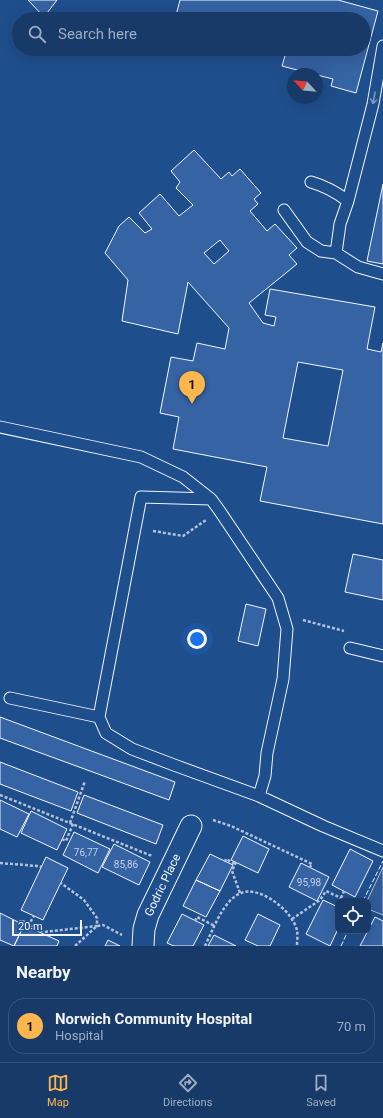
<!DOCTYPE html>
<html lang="en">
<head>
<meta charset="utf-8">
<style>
  :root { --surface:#173a69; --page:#20416f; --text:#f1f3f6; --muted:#9eadc0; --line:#36547d; --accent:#ffb74d }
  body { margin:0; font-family:Roboto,sans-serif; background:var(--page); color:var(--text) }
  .controls { position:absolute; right:12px; bottom:12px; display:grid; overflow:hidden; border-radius:8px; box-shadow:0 4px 16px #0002 }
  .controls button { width:36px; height:36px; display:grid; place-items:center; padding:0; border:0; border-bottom:1px solid var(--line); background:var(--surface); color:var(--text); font:20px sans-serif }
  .compass { position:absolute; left:287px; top:68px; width:36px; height:36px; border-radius:50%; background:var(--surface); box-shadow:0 4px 16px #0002; rotate:296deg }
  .scale { position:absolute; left:12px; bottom:10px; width:70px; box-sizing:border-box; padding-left:4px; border:2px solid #f2f6ff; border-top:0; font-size:11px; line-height:14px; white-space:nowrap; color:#f2f6ff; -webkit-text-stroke:3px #1f4e8c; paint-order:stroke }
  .you { position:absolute; left:197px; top:639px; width:14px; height:14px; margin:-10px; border:3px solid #fff; border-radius:50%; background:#1a73e8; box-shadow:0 0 0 6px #1a73e833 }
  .badge { display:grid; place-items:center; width:26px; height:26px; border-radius:50%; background:var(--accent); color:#111; font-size:13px; font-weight:700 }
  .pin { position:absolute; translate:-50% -33px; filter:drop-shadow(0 1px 2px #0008) }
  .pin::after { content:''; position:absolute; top:21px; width:14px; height:12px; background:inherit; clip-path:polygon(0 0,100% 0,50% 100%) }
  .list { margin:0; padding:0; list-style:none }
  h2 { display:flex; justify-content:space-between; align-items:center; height:52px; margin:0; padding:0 16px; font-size:17px }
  h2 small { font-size:13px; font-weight:400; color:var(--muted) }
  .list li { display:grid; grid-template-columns:26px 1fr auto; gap:12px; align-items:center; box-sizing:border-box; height:56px; margin:0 8px 8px; padding:0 8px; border:1px solid var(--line); border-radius:16px }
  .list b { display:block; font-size:15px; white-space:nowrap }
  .list p { margin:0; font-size:13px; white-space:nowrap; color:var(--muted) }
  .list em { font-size:13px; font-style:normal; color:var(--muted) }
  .icon { flex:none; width:22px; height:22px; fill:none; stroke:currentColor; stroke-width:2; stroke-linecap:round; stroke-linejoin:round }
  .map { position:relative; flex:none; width:383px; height:946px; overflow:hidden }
  .search { position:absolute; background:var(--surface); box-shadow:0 4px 16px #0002; left:12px; right:12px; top:12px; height:44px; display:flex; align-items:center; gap:10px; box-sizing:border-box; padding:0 14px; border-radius:22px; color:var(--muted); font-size:15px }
  .sheet { height:116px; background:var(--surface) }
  nav { display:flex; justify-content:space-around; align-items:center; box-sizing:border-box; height:56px; border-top:1px solid var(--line); background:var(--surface); font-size:11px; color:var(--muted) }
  nav a { display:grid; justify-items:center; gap:2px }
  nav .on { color:var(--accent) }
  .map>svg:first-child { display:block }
  .parking { fill:#305b95; stroke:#a8bbd7 }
  .building { fill:#3563a3; stroke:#f2f6ff; fill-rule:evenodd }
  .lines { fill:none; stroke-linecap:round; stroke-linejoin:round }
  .lane-casing { stroke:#f2f6ff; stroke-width:13 }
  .street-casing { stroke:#f2f6ff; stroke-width:23 }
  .path { stroke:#b3c4dc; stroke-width:2.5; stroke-dasharray:3 2; stroke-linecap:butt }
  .lane { stroke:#1f4e8c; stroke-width:11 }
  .street { stroke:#1f4e8c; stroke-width:21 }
  .fence { stroke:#f2f6ff; stroke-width:1; stroke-dasharray:5 2; stroke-linecap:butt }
  .oneway { stroke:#7e9ac0 }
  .labels { text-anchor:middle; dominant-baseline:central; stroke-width:3; stroke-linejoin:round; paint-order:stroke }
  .number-label { font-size:10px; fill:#c3d1e8 }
  .street-label { font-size:12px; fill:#f2f6ff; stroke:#1f4e8c }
</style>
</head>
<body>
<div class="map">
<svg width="383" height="946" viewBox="0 0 383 946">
  <rect width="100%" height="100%" fill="#1f4e8c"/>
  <path class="parking" d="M383,867V915L368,909L367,901Z"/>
  <path class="building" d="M28,0H57L44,17Z
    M180,0H338L378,11L356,93L331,86L333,79L317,75V74H312L282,66L287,49H364V19H175Z
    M194,150L221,179L229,172L232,176L240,169L261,193L254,199L258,204L250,211L267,231L275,224L297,248L289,255L297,264L249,303L263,323L274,326L276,317L265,315L270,289L375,307L367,349L381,352L383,343V524L260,501L267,467L173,449L179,417L160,413L171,357L193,361L197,343L225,349L229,328L188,282L178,334L122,321L128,280L105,253L119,226L129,217L145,233L152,229L139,213L160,194L179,216L193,205L176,188L180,182L171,171ZM220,240L229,251L214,264L204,253ZM298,362L343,370L328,446L283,438Z
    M383,184V264L367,261Z
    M353,554L383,560V600L345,592Z
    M246,604L266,609L258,646L238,641Z
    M0,717L175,782L169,800L0,738Z
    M0,762L78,792L71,811L0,784Z
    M84,795L163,825L156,844L77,813Z
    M0,800L29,814L17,837L0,829Z
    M31,811L67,829L57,850L21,833Z
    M74,832L110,849L98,873L63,855Z
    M243,836L269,849L258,873L231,860Z
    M114,844L150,862L139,885L102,867Z
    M350,849L373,861L355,897L332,885Z
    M210,854L233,865L220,891L196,880Z
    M46,857L68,868L43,920L21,910Z
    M301,863L329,877L317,901L289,887Z
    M196,880L220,891L206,917L183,906Z
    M323,900L338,907V929L330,946L306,934Z
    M0,913L24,925L14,946L0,940Z
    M182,914L204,925L193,946H174L167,943Z
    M258,914L280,925L270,946H258L245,940Z
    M375,917L383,921V946H360Z
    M24,925L59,941L57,946H14Z
    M214,935L236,946H208Z
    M108,940L120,946H105Z"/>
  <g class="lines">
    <g class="lane-casing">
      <path id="lane" d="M383,46L373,104L348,201L340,224L336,253L358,267L383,274
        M311,182C325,186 336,192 348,201
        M284,210L307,242L321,251L336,253
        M0,427L141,457L183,477L211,499
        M350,648L383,656
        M10,698L99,717L141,497L211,499L219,510L278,598L287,629L283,679L267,753L265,776L259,796
        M99,717L106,733L132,749L174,765L259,796L323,826L383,851"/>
    </g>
    <g class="street-casing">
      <g id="street">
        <path id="s1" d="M143,946L144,929L148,915L191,826"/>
      </g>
    </g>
    <path class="path" d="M153,531L183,536L206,520
      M303,620L344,631
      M0,795L152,856
      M213,820L231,826L312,864L310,867
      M70,823L85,781
      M62,839L66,841L73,824
      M225,862L226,859L235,864
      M236,862L232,871L240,893
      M0,863L37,866L41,867
      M341,898L344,891
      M337,907L338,904
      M292,919L320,900L326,891L341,898L339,901
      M195,921L197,917L215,926
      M20,923L21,920L44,932L97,926V918L84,900L61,883
      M28,926L34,916
      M75,946L97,926L103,925L122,935
      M205,946C213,930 223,900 241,893C260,885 294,912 297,931C298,935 297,941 297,946"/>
    <use href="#lane" class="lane"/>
    <use href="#street" class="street"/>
    <path class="fence" d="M363,901L383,861
      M341,946L348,931"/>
  </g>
  <defs><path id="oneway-shaft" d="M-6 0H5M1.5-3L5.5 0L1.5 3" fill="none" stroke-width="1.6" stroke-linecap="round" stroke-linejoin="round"/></defs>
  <use class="oneway" href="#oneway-shaft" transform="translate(374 98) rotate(100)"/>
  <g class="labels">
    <g class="number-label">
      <text x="86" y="852">76,77</text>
      <text x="126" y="864">85,86</text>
      <text x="309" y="882">95,98</text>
    </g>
    <g class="street-label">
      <text stroke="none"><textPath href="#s1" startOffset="65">Godric Place</textPath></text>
    </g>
  </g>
</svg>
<div class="controls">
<button><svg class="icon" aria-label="locate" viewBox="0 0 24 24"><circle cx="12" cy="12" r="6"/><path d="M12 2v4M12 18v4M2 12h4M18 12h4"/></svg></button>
</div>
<svg class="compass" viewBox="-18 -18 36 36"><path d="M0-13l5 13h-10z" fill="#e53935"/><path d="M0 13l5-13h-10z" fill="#9eadc0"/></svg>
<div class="scale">20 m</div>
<div class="you"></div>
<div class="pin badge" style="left:192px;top:404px">1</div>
<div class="search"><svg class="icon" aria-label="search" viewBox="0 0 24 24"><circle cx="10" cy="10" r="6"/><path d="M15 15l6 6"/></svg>Search here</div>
</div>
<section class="sheet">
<h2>Nearby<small></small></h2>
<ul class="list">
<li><span class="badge">1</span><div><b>Norwich Community Hospital</b><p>Hospital</p></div><em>70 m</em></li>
</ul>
</section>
<nav>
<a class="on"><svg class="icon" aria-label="map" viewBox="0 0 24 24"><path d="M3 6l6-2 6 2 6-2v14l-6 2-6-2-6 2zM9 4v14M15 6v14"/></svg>Map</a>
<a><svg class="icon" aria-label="directions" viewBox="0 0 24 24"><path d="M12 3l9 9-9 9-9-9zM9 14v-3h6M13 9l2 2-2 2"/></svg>Directions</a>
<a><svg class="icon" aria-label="saved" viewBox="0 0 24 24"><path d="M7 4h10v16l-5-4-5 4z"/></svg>Saved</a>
</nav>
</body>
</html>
